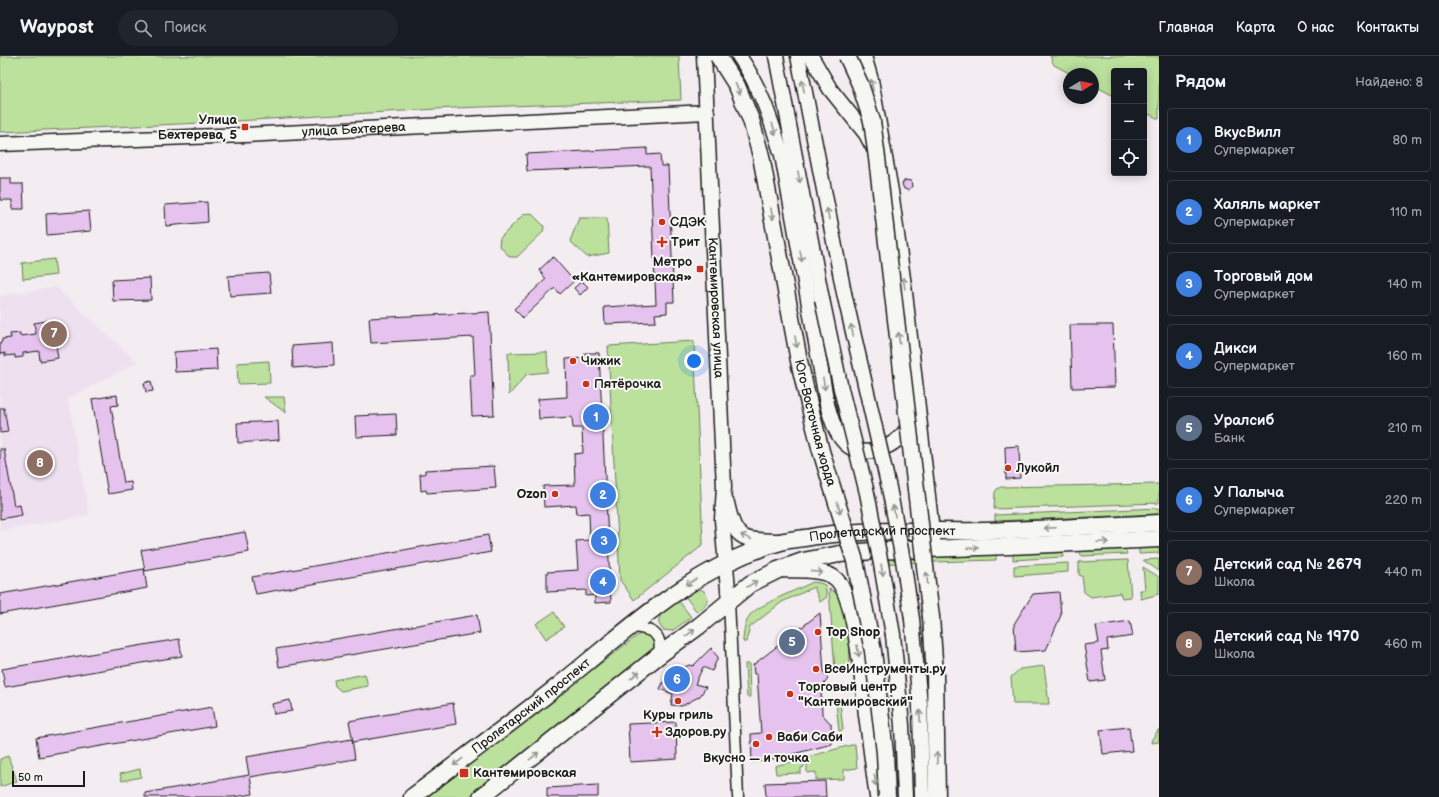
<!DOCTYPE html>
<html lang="ru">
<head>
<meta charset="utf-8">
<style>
  :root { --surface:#171b24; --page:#20242c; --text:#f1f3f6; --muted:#9ea1a6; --line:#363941; --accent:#c8321e }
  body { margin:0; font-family:"Balsamiq Sans",sans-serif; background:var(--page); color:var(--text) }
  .controls { position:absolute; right:12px; top:12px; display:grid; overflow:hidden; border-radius:4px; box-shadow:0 2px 10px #0003 }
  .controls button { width:36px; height:36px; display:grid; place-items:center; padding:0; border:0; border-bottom:1px solid var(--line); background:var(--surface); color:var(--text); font:20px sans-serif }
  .compass { position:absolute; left:1063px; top:12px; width:36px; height:36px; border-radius:50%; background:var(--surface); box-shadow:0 2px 10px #0003; rotate:80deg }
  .scale { position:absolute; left:12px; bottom:10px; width:73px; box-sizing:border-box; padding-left:4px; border:2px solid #1c1c1c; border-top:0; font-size:11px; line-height:14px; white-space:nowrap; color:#1c1c1c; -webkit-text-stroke:3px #f6f6f2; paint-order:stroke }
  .you { position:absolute; left:694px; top:305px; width:14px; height:14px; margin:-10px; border:3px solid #fff; border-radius:50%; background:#1a73e8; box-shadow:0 0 0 6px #1a73e833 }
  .badge { display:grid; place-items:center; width:26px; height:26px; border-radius:50%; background:var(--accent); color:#fff; font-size:13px; font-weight:700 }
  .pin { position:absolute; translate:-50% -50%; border:2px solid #fff; box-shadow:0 1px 4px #0006 }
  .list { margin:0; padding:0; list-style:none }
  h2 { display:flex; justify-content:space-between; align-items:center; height:52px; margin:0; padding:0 16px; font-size:17px }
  h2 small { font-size:13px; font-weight:400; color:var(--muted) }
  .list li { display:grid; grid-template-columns:26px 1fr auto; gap:12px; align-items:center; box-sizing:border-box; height:64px; margin:0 8px 8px; padding:0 8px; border:1px solid var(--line); border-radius:4px }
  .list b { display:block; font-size:15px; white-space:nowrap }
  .list p { margin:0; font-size:13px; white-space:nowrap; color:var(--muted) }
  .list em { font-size:13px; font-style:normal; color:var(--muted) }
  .icon { flex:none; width:22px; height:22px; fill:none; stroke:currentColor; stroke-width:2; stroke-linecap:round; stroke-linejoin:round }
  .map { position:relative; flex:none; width:1159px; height:741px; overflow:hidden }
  header { display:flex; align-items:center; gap:24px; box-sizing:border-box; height:56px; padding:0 20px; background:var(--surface); border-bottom:1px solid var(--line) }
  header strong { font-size:19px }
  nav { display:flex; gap:22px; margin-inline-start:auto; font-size:14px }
  .search { width:280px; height:36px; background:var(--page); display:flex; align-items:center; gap:10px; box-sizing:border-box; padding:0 14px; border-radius:22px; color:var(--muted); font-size:15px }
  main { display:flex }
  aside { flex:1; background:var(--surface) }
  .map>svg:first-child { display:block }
  .built { fill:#efe0f0 }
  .green { fill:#bbe19d; stroke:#6c7e5c }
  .building { fill:#e6c3ef; stroke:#1c1c1c }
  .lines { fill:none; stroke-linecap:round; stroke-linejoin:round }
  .street-casing { stroke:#1c1c1c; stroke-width:13 }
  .secondary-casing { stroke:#1c1c1c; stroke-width:17 }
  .primary-casing { stroke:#1c1c1c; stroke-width:19 }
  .street { stroke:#f6f6f2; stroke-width:10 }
  .secondary { stroke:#f6f6f2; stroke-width:14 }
  .primary { stroke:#f6f6f2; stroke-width:16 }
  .secondary-bridge-casing { stroke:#1c1c1c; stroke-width:17; stroke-linecap:butt }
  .primary-bridge-casing { stroke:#1c1c1c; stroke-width:19; stroke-linecap:butt }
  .secondary-bridge { stroke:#f6f6f2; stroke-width:14 }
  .primary-bridge { stroke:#f6f6f2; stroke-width:16 }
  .oneway { stroke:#949492 }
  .poi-dot { fill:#c8321e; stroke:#f6f6f2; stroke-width:1.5 }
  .labels { text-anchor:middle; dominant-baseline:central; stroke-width:4; stroke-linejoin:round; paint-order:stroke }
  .poi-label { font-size:13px; font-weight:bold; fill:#1c1c1c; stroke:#f6f6f2; text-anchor:start }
  .street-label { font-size:13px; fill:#1c1c1c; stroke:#f6f6f2 }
</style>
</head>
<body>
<header>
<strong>Waypost</strong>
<div class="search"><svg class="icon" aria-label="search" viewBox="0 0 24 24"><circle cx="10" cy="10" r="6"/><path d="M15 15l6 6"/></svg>Поиск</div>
<nav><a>Главная</a><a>Карта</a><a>О нас</a><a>Контакты</a></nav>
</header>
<main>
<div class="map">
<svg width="1159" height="741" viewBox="0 0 1159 741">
  <rect width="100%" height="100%" fill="#f3ecf1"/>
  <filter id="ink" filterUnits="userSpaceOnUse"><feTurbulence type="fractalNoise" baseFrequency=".025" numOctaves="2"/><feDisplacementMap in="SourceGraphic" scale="8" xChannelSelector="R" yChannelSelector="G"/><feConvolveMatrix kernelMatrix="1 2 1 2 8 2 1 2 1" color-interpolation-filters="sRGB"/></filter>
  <g filter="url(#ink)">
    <path class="built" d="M56,231L137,306L68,343L89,459L0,475V240Z"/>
    <path class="green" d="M0,0H679L681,44L454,52L202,67L0,76Z
      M1050,0H1159V63L1144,56V15H1114V40L1093,29V18H1071L1054,9Z
      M531,157L544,170L543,176L517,201H510L499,189L500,182L524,158Z
      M579,162H607L609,197L587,201L570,185Z
      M54,203L56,219L23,223L22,207Z
      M694,285L703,486L701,490L698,493L634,544L620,524L608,290Z
      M547,296L548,316L527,318L509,339L508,297Z
      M269,305L270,327L238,328L237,307Z
      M264,341H284L286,357Z
      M1159,428V447L994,453L995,436L997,433L1001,431Z
      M1159,452V458L995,465V459Z
      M1159,491V497L1139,498V492Z
      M1125,493L1127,498L1081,500L1080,495Z
      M1063,495V501L1013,504V497Z
      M996,497V504L872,508L874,505L883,502Z
      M1159,503V515L1143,504Z
      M1128,504L1131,541L1122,542L1120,537L1091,541L1084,536L1082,520L1079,519V506Z
      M1068,507V516L1014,520V510Z
      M1143,511L1159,521V538L1141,543L1140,534H1145Z
      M813,526L820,527L825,529L827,541L820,546L814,531L782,546L750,571L746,586H743C743,578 745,566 750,559C758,549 799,533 813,526Z
      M698,532L704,535L708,542L705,550L697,556L685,540L694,533Z
      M829,533C852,539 849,595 850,614L835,615Z
      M679,545L691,561L672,575L663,574L659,568C657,556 671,551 679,545Z
      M554,556L564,571L546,583L536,568Z
      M644,577C653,580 655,584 655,593L650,597L563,664L533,693L469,741H425L638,579Z
      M745,608H749L750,641H747Z
      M1044,610L1049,648H1013L1011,621L1020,613Z
      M365,618L368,630L341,635L335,630L334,624Z
      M840,645L843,674L839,675L836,646Z
      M1159,673V686L1151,687L1152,683Z
      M855,688L857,712L844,714V723L816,724V716L807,717V701Z
      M8,700L17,725L0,731V703Z
      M803,703L804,711L801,712V717L776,718L775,710Z
      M140,713L141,721L122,725L120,718Z"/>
    <path class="building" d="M647,92V99L660,98L661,110H668L674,246H667V257L655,258L656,266L605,268L604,251L656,248L650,110L527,115L526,98Z
      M0,122H11V128H23L24,153H12V144H0Z
      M905,124L911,125L912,130L909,134L904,133L902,128Z
      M207,146L208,166L166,170L165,149Z
      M89,155L91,175L47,179L46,158Z
      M553,201L574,225L560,238L555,232L523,262L514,253L546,223L539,214Z
      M269,217L271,237L230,240L228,220Z
      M150,222L151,244L113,245L112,224Z
      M582,225L588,231L580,239L574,232Z
      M489,256L494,359L472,360L470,319H475L473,281L371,287L369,262Z
      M52,264L58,302L40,305L39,295L23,297V301L15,302V299L5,300V297L0,298V287L2,286V283L11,282L10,278L20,277V280L36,278L34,267Z
      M1070,269H1113L1115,331L1072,332Z
      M333,287L334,309L293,312L292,290Z
      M216,293L217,314L175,316L174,296Z
      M585,297H599L611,546L595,547V539L586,540V534L547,536V516L578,514L576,485L590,484L589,457L577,458L576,449L544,451L543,430L575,429L574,398L583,397L582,372H573L572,361L539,363L538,343L567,341L566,303L585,302Z
      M151,325L153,335L146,336L144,327Z
      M117,339L118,349L111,350L124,427L131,426L132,434L108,438L92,343Z
      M0,352H4L8,376L0,377Z
      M396,358L397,379L356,381L355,360Z
      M278,365L279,384L238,387L237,367Z
      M1019,390L1020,422L1006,423L1005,391Z
      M0,393H4L14,450L20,449L22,459L0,463Z
      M494,410L496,432L427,437L426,434L421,435L420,418H425V414Z
      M245,476L249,496L145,515L141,494Z
      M488,479L491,496L256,538L252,521Z
      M144,513L147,532L0,558V538Z
      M1059,536L1061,559L1046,594L1016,596L1014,568L1033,538Z
      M820,557L824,617L828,623L821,632L822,658L831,668L832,688L766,705L752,706L751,678L761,677L757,618H754L753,609Z
      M477,559L480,577L279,611L276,593Z
      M1130,565L1133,580L1107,584L1108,594L1101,595L1105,624L1090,626L1084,589L1099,587L1096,570Z
      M179,583L182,600L5,631L2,613Z
      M712,591L711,593L718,601L712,615L703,611L695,628L706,631L700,640L682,650L671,649L673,638L660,633L666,620L689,609L693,610Z
      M290,644L292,655L274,658L272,648Z
      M453,647L456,668L353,686L349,665Z
      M212,651L215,670L39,701L36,682Z
      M676,666L677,703L630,706L628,668Z
      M1129,671L1132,695L1103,698L1100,674Z
      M352,683L355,703L250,721L253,738L233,741H145V737L249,719L246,701Z
      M825,725L826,741H766L765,727Z
      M598,729V741H547V732Z"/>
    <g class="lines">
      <g class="street-casing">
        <path id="street" d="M729,545L738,741
          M630,571C650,572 665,577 658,600"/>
      </g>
      <g class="secondary-casing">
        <g id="secondary">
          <path id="s1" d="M704,0L724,431L722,464L729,545"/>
          <path d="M739,0C760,30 771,64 782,99L827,348C831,362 835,377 845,387C864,406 897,391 908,371C915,360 915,347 916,335"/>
          <path d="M776,0L822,243"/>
          <path d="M798,0L844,237"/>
          <path d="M811,0L830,33L866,78L874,93"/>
          <path d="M864,0L871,24L891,135L905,237L934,493"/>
          <path id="s2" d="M0,88L245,79L707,56"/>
          <path d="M727,447C735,485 742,484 779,485"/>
          <path d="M780,514C796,515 824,512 836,523C855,540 863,631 866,659C870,686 873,714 877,741"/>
          <path d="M912,563L920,649L922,741"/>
          <path d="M893,579L902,669L905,741"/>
        </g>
      </g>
      <g class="primary-casing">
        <g id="primary">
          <path d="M931,561L935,618L937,741"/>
          <path id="s3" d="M412,741C461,704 510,668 558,630C629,573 694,509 784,485C795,483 807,482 817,480C873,472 928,476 984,475C1042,473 1101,470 1159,467"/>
          <path d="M481,741L658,600L699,570L750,528L778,514L803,505L840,498L872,495L1009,490L1159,483"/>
        </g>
      </g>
      <use href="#street" class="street"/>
      <use href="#secondary" class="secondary"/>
      <use href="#primary" class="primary"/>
      <g class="secondary-bridge-casing">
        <path id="secondary-bridge" d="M844,237L889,432L903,504L912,563
          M822,243L841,333L867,437L881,508L893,579"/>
      </g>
      <g class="primary-bridge-casing">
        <g id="primary-bridge">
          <path id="s4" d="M718,0L737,30L751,64L761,100L799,305L808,344L821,395L855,505L873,595L885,697L887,741"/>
          <path d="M847,0L860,28L872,65L877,102L931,561"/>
        </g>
      </g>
      <use href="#secondary-bridge" class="secondary-bridge"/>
      <use href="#primary-bridge" class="primary-bridge"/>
    </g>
    <defs><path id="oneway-shaft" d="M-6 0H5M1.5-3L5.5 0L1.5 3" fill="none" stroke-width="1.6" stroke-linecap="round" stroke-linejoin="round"/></defs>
    <g class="oneway">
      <use href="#oneway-shaft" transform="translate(872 29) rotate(-101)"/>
      <use href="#oneway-shaft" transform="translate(803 30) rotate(-101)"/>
      <use href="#oneway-shaft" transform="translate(738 33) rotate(65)"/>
      <use href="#oneway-shaft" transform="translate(774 73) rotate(73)"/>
      <use href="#oneway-shaft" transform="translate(799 121) rotate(79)"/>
      <use href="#oneway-shaft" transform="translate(772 158) rotate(79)"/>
      <use href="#oneway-shaft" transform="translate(828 158) rotate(-101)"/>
      <use href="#oneway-shaft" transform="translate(801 200) rotate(80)"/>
      <use href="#oneway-shaft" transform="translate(904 227) rotate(-98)"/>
      <use href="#oneway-shaft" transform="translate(852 274) rotate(-103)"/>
      <use href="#oneway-shaft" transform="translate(899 282) rotate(-97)"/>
      <use href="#oneway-shaft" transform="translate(796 286) rotate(79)"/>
      <use href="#oneway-shaft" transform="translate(824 328) rotate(80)"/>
      <use href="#oneway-shaft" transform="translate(839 452) rotate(73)"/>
      <use href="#oneway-shaft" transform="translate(894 455) rotate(-101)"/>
      <use href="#oneway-shaft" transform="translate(1050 472) rotate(178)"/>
      <use href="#oneway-shaft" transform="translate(746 481) rotate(-155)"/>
      <use href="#oneway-shaft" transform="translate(1103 486) rotate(-3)"/>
      <use href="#oneway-shaft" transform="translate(973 492) rotate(-2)"/>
      <use href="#oneway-shaft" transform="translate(882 514) rotate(81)"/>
      <use href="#oneway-shaft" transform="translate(817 516) rotate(6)"/>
      <use href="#oneway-shaft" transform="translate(927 522) rotate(-96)"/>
      <use href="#oneway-shaft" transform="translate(691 526) rotate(148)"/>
      <use href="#oneway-shaft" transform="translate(752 528) rotate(-32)"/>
      <use href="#oneway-shaft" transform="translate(690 577) rotate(-36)"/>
      <use href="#oneway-shaft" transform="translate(858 595) rotate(80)"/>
      <use href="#oneway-shaft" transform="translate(635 619) rotate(-39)"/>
      <use href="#oneway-shaft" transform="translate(920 660) rotate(-92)"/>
      <use href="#oneway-shaft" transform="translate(534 700) rotate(-39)"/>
      <use href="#oneway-shaft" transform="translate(937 702) rotate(-90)"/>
      <use href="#oneway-shaft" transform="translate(458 706) rotate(143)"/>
      <use href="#oneway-shaft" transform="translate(875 724) rotate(83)"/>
    </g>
  </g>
  <g class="poi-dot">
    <rect x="241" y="67" width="8" height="8" rx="2"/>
    <circle cx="662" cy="166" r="4"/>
    <path d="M660 180h4v4h4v4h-4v4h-4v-4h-4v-4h4z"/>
    <rect x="696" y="209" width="8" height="8" rx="2"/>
    <circle cx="573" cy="305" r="4"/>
    <circle cx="586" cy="328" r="4"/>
    <circle cx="1008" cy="412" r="4"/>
    <circle cx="555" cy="438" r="4"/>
    <circle cx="818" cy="576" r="4"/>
    <circle cx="816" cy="613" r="4"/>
    <circle cx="790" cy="638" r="4"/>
    <circle cx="678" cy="645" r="4"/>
    <path d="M655 670h4v4h4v4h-4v4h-4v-4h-4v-4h4z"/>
    <circle cx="769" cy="681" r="4"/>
    <circle cx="756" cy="688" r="4"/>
    <rect x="459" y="712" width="10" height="10" rx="2"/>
  </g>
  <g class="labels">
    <g class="poi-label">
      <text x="237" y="64" text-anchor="end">Улица<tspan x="237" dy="15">Бехтерева, 5</tspan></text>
      <text x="670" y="166">СДЭК</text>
      <text x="671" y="186">Трит</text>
      <text x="692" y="206" text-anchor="end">Метро<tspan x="692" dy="15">«Кантемировская»</tspan></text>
      <text x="581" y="305">Чижик</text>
      <text x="594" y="328">Пятёрочка</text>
      <text x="1016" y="412">Лукойл</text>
      <text x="547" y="438" text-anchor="end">Ozon</text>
      <text x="826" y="576">Top Shop</text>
      <text x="824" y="613">ВсеИнструменты.ру</text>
      <text x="798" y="631">Торговый центр<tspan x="798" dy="15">"Кантемировский"</tspan></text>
      <text x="678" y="659" text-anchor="middle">Куры гриль</text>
      <text x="665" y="676">Здоров.ру</text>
      <text x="777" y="681">Ваби Саби</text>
      <text x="756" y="702" text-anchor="middle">Вкусно — и точка</text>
      <text x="473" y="717">Кантемировская</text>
    </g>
    <g class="street-label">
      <text stroke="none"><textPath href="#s2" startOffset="354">улица Бехтерева</textPath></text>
      <text stroke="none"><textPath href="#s1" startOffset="252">Кантемировская улица</textPath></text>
      <text stroke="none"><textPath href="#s4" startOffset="382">Юго-Восточная хорда</textPath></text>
      <text stroke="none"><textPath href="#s3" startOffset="553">Пролетарский проспект</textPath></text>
      <text stroke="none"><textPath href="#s3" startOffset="150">Пролетарский проспект</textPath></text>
    </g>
  </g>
</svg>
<div class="controls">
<button>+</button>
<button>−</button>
<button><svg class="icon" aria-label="locate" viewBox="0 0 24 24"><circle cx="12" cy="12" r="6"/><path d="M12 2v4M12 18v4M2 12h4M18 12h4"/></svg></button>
</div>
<svg class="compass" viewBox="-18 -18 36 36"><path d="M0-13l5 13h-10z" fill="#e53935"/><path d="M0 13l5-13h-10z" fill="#9ea1a6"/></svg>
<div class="scale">50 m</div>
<div class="you"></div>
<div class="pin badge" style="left:596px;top:361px;background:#3f7fe0">1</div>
<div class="pin badge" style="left:603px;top:439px;background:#3f7fe0">2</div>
<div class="pin badge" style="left:604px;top:485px;background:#3f7fe0">3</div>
<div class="pin badge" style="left:603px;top:526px;background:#3f7fe0">4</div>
<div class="pin badge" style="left:792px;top:586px;background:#5c6f8a">5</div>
<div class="pin badge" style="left:677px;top:623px;background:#3f7fe0">6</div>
<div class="pin badge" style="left:54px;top:278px;background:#8d6e63">7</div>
<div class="pin badge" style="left:40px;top:407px;background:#8d6e63">8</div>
</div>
<aside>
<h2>Рядом<small>Найдено: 8</small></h2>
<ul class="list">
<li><span class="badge" style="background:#3f7fe0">1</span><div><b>ВкусВилл</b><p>Супермаркет</p></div><em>80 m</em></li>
<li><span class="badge" style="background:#3f7fe0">2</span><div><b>Халяль маркет</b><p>Супермаркет</p></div><em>110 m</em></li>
<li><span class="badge" style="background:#3f7fe0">3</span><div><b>Торговый дом</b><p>Супермаркет</p></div><em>140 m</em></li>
<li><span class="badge" style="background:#3f7fe0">4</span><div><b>Дикси</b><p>Супермаркет</p></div><em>160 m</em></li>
<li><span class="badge" style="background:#5c6f8a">5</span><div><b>Уралсиб</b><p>Банк</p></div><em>210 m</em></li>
<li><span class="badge" style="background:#3f7fe0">6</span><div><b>У Палыча</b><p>Супермаркет</p></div><em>220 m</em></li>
<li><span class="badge" style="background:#8d6e63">7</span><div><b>Детский сад № 2679</b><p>Школа</p></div><em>440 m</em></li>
<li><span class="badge" style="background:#8d6e63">8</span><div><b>Детский сад № 1970</b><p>Школа</p></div><em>460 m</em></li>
</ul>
</aside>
</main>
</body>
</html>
